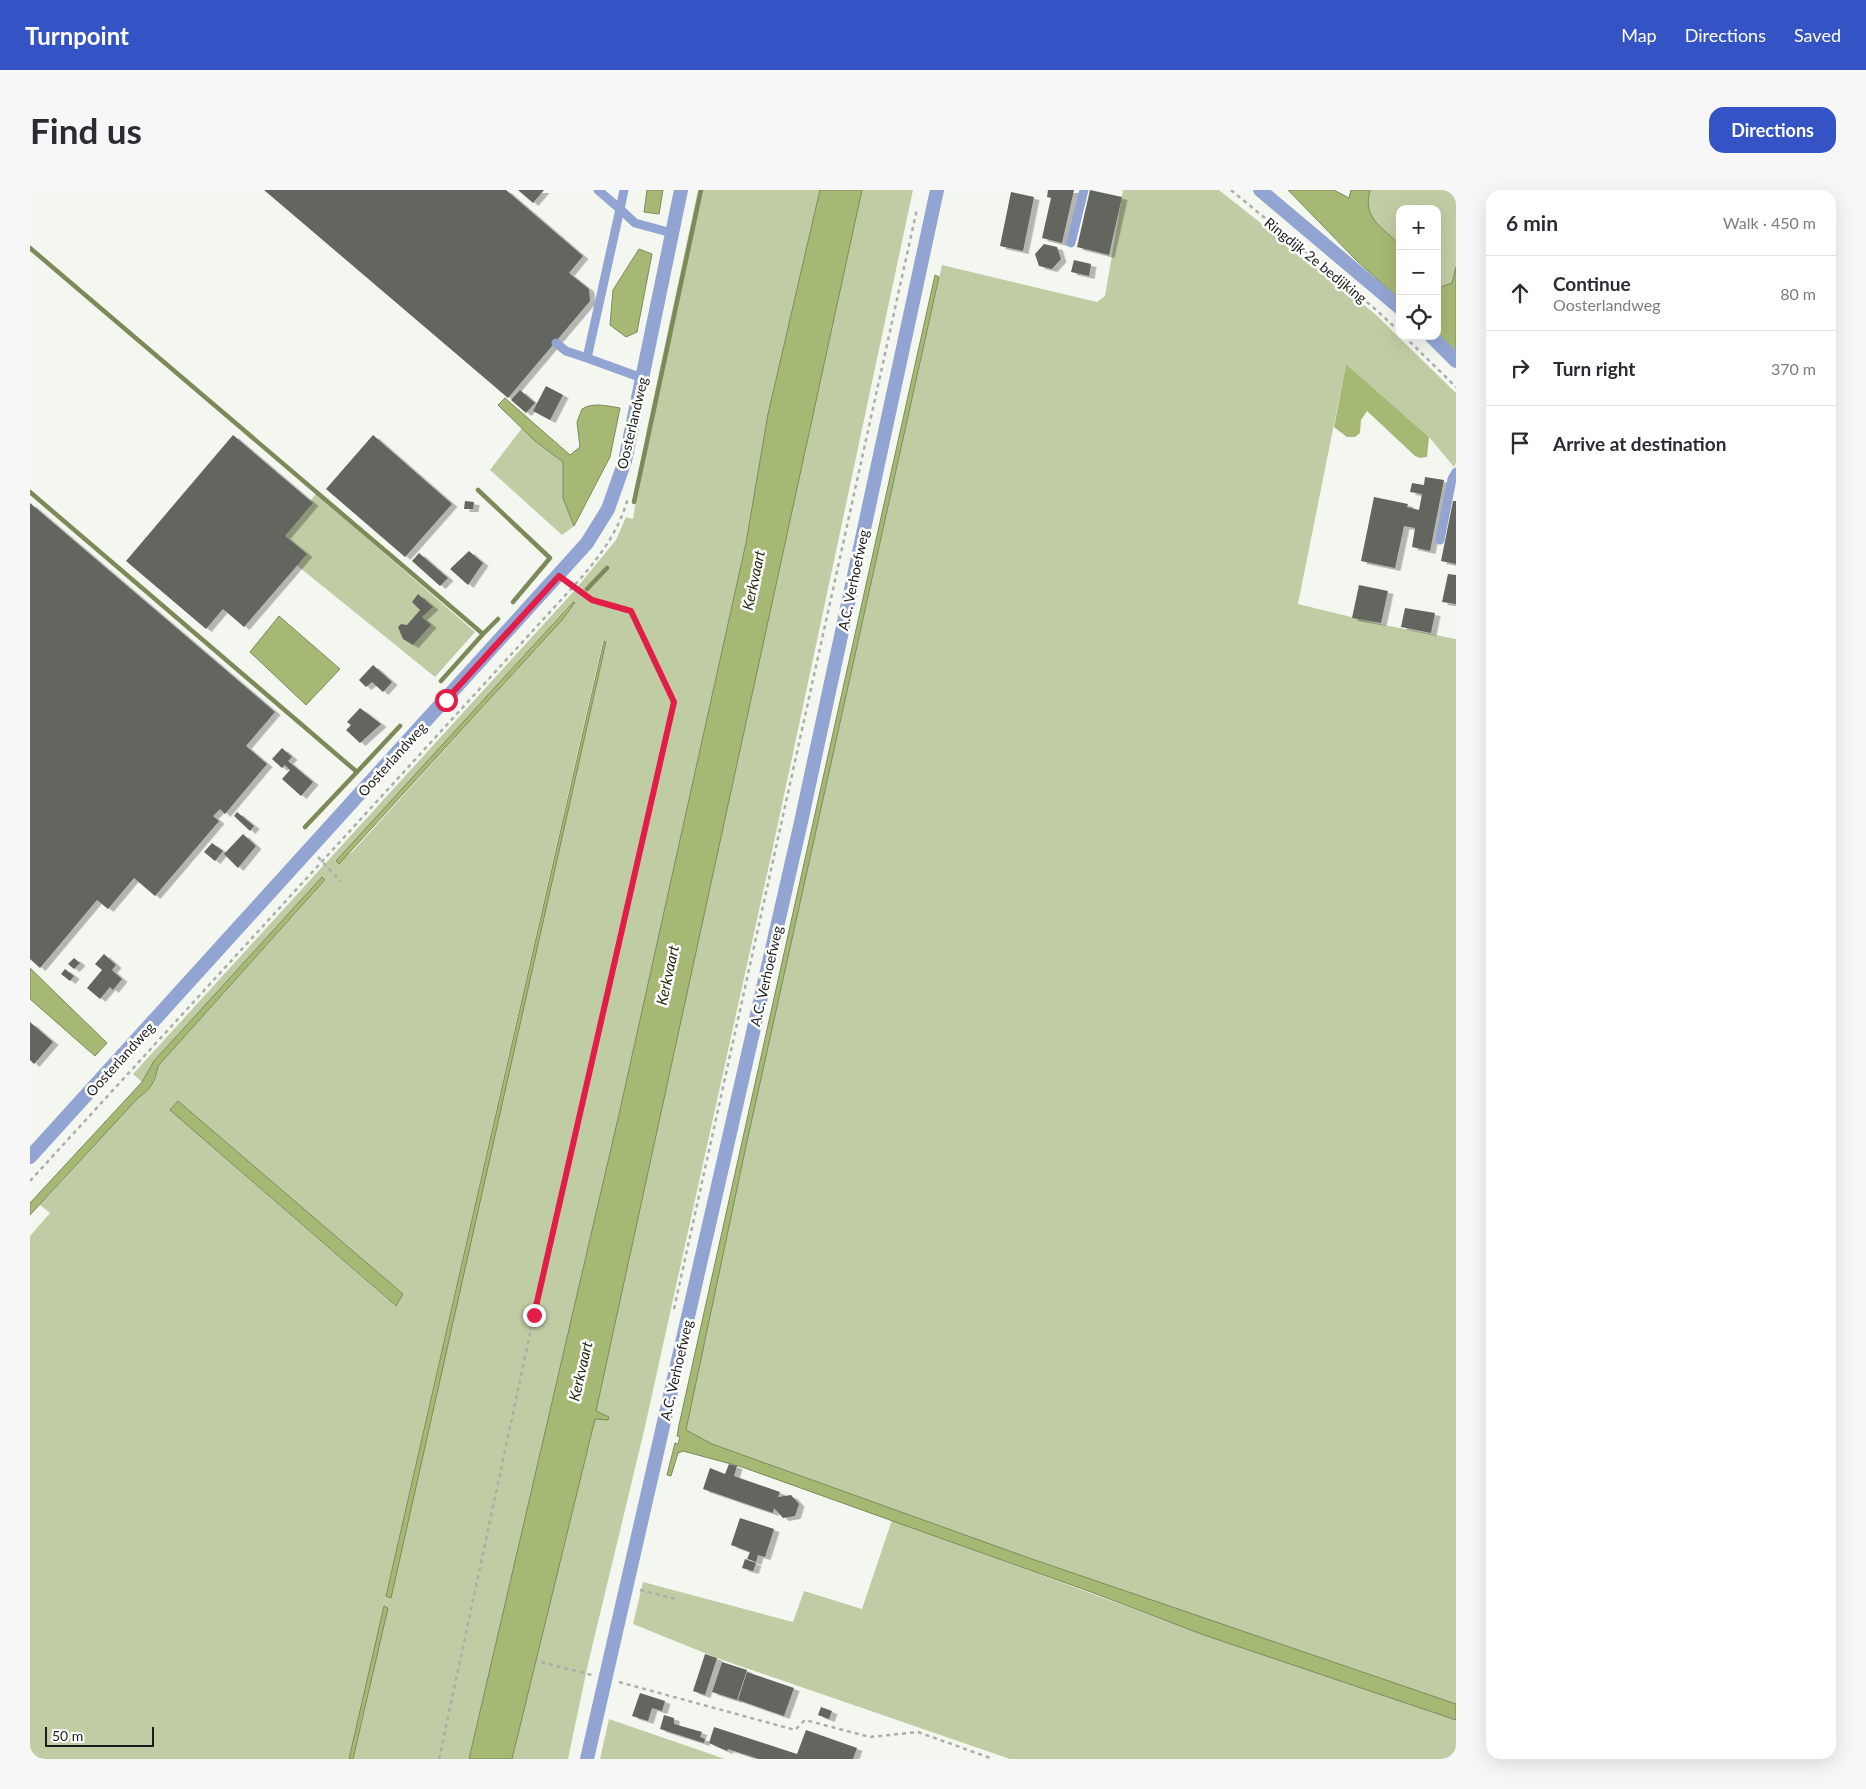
<!DOCTYPE html>
<html lang="en">
<head>
<meta charset="utf-8">
<style>
  :root { --surface:#fff; --page:#f7f7f7; --text:#2b2b33; --muted:#7c7c81; --line:#e1e1e2; --accent:#3454c5 }
  body { margin:0; font-family:Lato,sans-serif; background:var(--page); color:var(--text) }
  .controls { position:absolute; right:15px; top:15px; display:grid; overflow:hidden; border-radius:10px; box-shadow:0 5px 20px #0002 }
  .controls button { width:45px; height:45px; display:grid; place-items:center; padding:0; border:0; border-bottom:1px solid var(--line); background:var(--surface); color:var(--text); font:25px sans-serif }
  .scale { position:absolute; left:15px; bottom:12px; width:109px; box-sizing:border-box; padding-left:5px; border:2px solid #1d1e1b; border-top:0; font-size:14px; line-height:18px; white-space:nowrap; color:#1d1e1b; -webkit-text-stroke:4px #fff; paint-order:stroke }
  .stop { position:absolute; width:15px; height:15px; margin:-11px; border:4px solid #e11d48; border-radius:50%; background:#fff }
  .stop.end { background:#e11d48; border-color:#fff; box-shadow:0 1px 5px #0008 }
  .list { margin:0; padding:0; list-style:none }
  h2 { display:flex; justify-content:space-between; align-items:center; height:65px; margin:0; padding:0 20px; font-size:21px }
  h2 small { font-size:16px; font-weight:400; color:var(--muted) }
  .list li { display:grid; grid-template-columns:32px 1fr auto; gap:15px; align-items:center; box-sizing:border-box; height:75px; padding:0 20px; border-top:1px solid var(--line) }
  .list b { display:block; font-size:19px; white-space:nowrap }
  .list p { margin:0; font-size:16px; white-space:nowrap; color:var(--muted) }
  .list em { font-size:16px; font-style:normal; color:var(--muted) }
  .icon { flex:none; width:28px; height:28px; fill:none; stroke:currentColor; stroke-width:2; stroke-linecap:round; stroke-linejoin:round }
  .map { position:relative; flex:none; width:1426px; height:1569px; overflow:hidden; border-radius:15px }
  header { display:flex; align-items:center; gap:30px; box-sizing:border-box; height:70px; padding:0 25px; background:var(--accent); color:#fff }
  header strong { font-size:24px }
  nav { display:flex; gap:28px; margin-inline-start:auto; font-size:18px }
  .intro { display:flex; align-items:center; justify-content:space-between; box-sizing:border-box; height:120px; padding:0 30px }
  h1 { margin:0; font-size:35px }
  .button { padding:12px 22px; border-radius:15px; background:var(--accent); color:#fff; font-size:18px; font-weight:700 }
  main { display:flex; gap:30px; padding:0 30px }
  aside { flex:1; background:var(--surface); border-radius:15px; box-shadow:0 5px 20px #0002 }
  .map>svg:first-child { display:block }
  .green { fill:#c0cda4; fill-rule:evenodd }
  .forest { fill:#a5b975 }
  .water { fill:#a5b974; stroke:#7c8a59 }
  .lines { fill:none; stroke-linecap:round; stroke-linejoin:round }
  .stream { stroke:#7c8a59; stroke-width:4.5 }
  .building { fill:#63655f; filter:url(#shadow) }
  .path { stroke:#acaea8; stroke-width:2.5; stroke-dasharray:4 4; stroke-linecap:butt }
  .service { stroke:#92a5d2; stroke-width:9 }
  .tertiary { stroke:#92a5d2; stroke-width:14 }
  .route { stroke:#e11d48; stroke-width:6 }
  .labels { text-anchor:middle; dominant-baseline:central; stroke-width:5; stroke-linejoin:round; paint-order:stroke }
  .street-label { font-size:14px; fill:#1d1e1b; stroke:#fff }
  .water-label { font-size:15px; font-style:italic; fill:#252d0f; stroke:#fff }
</style>
</head>
<body>
<header>
<strong>Turnpoint</strong>
<nav><a>Map</a><a>Directions</a><a>Saved</a></nav>
</header>
<div class="intro"><h1>Find us</h1><a class="button">Directions</a></div>
<main>
<div class="map">
<svg width="1426" height="1569" viewBox="0 0 1426 1569">
  <defs>
    <filter id="shadow"><feDropShadow dx="5.5" dy="3" stdDeviation="0" flood-color="#0004"/></filter>
  </defs>
  <rect width="100%" height="100%" fill="#f4f7f0"/>
  <path class="green" d="M668,0H790L738,224L716,353L590,920L439,1569H323L339,1502L354,1417L319,1569H0V1046L20,1023L10,1015L108,908C121,899 125,892 128,876L295,691L292,687L124,871L112,892L103,884L544,401L586,350L596,327L603,329L617,239ZM542,412L545,414L532,430L322,662L307,671ZM573,451L576,452L360,1408L356,1405ZM148,911L373,1104L365,1116L140,920Z
    M832,0H883L743,657L614,1241L558,1474L538,1569H482L565,1229L577,1230L579,1227L566,1221Z
    M1093,0H1189L1344,123L1426,203V273L1424,277L1399,247L1316,174L1268,414L1354,435L1426,449V1514L999,1368L682,1254L656,1240L716,956L912,75L1067,112L1075,106Z
    M1340,0H1426V77L1422,93L1411,97L1407,94V19H1370V55C1352,37 1332,28 1340,0Z
    M492,238L505,251L533,272V308L544,336L532,345L460,280Z
    M286,304L445,442L405,487L264,373L249,347Z
    M862,1330L1174,1445L1426,1530V1569H980L687,1468L603,1434L613,1392L763,1432L774,1401L832,1419Z
    M579,1529L695,1569H570Z"/>
  <path class="forest" d="M1316,174L1399,247L1397,267L1390,268L1385,266L1337,221L1331,230L1330,243L1325,247H1317L1304,237Z"/>
  <path class="water" d="M617,0H633L629,24L614,22Z
    M790,0H832L566,1221L579,1227L578,1230L565,1229L482,1569H439L590,920L716,353L738,224Z
    M1258,0H1304L1319,8L1321,0H1340C1332,28 1352,37 1370,55V110L1326,70Z
    M609,59L622,64L607,142L596,147L580,135L583,100Z
    M1426,77V162L1407,145V94L1411,97L1422,93Z
    M905,85L909,87L716,956L656,1240L682,1254L999,1368L1426,1514V1530L1174,1445L1061,1402L712,1277L653,1261L648,1263L641,1286L637,1285L645,1253L648,1254L650,1247L647,1246L649,1235Z
    M475,208L540,265L550,257L547,232L552,219C563,212 577,216 590,218L580,267L544,336L533,308V272L505,251L468,215Z
    M543,412L545,413L532,430L309,674L306,671Z
    M249,426L310,479L276,515L220,462Z
    M574,451L576,452L361,1408L356,1406Z
    M292,687L295,690L128,876C125,892 121,899 108,908L0,1025V1013L112,892L124,871Z
    M0,778L77,853L65,866L0,809Z
    M148,911L373,1104L366,1116L140,920Z
    M354,1416L358,1418L323,1569H319Z"/>
  <g class="lines">
    <path class="stream" d="M0,58L453,444L411,491
      M448,300L520,368L483,412
      M0,302L327,582L275,637
      M604,312L671,0
      M557,399L577,378
      M453,444L468,429
      M327,582L370,536"/>
  </g>
  <path class="building" d="M234,0H476L553,66L539,83L559,99L560,111L478,208Z
    M488,0H514L503,13Z
    M1018,0H1044L1032,53L1012,48L1021,8L1017,7Z
    M1060,0L1092,7L1079,65L1047,57Z
    M981,2L1004,7L993,61L970,56Z
    M1014,54L1027,57L1031,69L1022,79L1009,76L1005,64Z
    M1044,70L1061,74L1059,86L1041,82Z
    M516,196L533,205L520,230L503,221Z
    M490,200L505,213L496,223L481,210Z
    M203,245L283,313L255,346L277,364L214,437L193,419L176,439L96,371Z
    M343,245L422,314L375,367L296,299Z
    M1395,287L1414,290L1400,361L1382,357L1385,338L1374,336L1365,378L1331,371L1344,307L1378,314L1377,317L1389,320L1392,304L1380,302L1382,293L1394,295Z
    M435,311L444,312L443,319H434Z
    M1423,311H1426V374L1411,371Z
    M0,313L245,522L216,556L237,574L195,624L190,619L183,626L189,631L125,706L104,688L78,719L67,710L10,778L0,769Z
    M439,361L453,373L438,395L420,379Z
    M389,363L418,388L410,396L382,371Z
    M1418,384L1426,385V414L1412,412Z
    M1329,395L1358,401L1351,433L1322,428Z
    M388,404L403,417L392,427L401,435L383,455L373,449L368,437L371,434L377,435L390,420L382,412Z
    M1375,418L1405,423L1401,443L1371,437Z
    M343,475L362,492L353,502L342,492L336,497L329,490Z
    M330,518L351,534L330,553L316,540L321,535L317,532Z
    M252,558L262,567L258,571L283,592L271,606L252,589L260,580L255,575L252,578L242,569Z
    M207,622L224,636L220,641L204,626Z
    M213,644L226,656L208,678L194,664Z
    M182,653L193,661L185,671L174,662Z
    M74,764L86,775L82,780L92,789L83,800L80,797L70,809L57,798L72,780L65,774Z
    M44,768L50,773L44,779L38,774Z
    M35,779L44,786L40,791L31,784Z
    M0,832L23,852L4,874L0,870Z
    M699,1274L707,1276L704,1286L750,1302L748,1307L761,1305L769,1314L765,1326L753,1328L744,1318L743,1323L673,1299L680,1278L695,1284Z
    M710,1328L744,1339L735,1367L728,1365L726,1372L717,1369L720,1362L701,1355Z
    M715,1369L726,1373L723,1381L712,1378Z
    M675,1464L687,1468L675,1505L663,1501Z
    M692,1472L717,1480L707,1510L682,1502Z
    M717,1482L764,1498L754,1526L708,1510Z
    M610,1503L635,1511L632,1521L622,1518L618,1531L602,1526Z
    M791,1517L802,1521L799,1529L788,1525Z
    M634,1525L644,1528V1534L672,1542L670,1547L675,1549L674,1553L630,1539Z
    M684,1537L767,1564L776,1540L827,1558L823,1569H729L698,1559L697,1561L679,1553Z"/>
  <g class="lines">
    <path class="path" d="M1201,0L1344,118L1370,142
      M1374,146L1426,197
      M288,667L311,692
      M0,991L551,388C573,362 589,340 598,308
      M644,1119L887,19
      M610,1400L646,1409
      M511,1472L562,1485
      M589,1492L765,1540L775,1530L840,1547L888,1542L963,1569
      M409,1569L504,1125L644,512L601,421L562,410L538,393"/>
    <path class="service" d="M568,0L590,19L594,0
      M1041,53L1054,0
      M526,153L536,161L557,168
      M612,188L557,168L590,19L605,33L642,43
      M1410,350L1422,289L1426,282"/>
    <path class="tertiary" d="M1230,0L1370,118
      M1401,146L1426,171
      M0,967L557,353L578,319L595,271L651,0
      M557,1569L771,632L907,0"/>
  </g>
  <g class="lines">
    <path class="route" d="M416,510L529,386L562,410L601,421L644,512L504,1125"/>
  </g>
  <g class="labels">
    <g class="street-label">
      <text transform="translate(1286 70) rotate(39)">Ringdijk 2e bedijking</text>
      <text transform="translate(602 233) rotate(-77)">Oosterlandweg</text>
      <text transform="translate(823 390) rotate(-78)">A.C. Verhoefweg</text>
      <text transform="translate(362 569) rotate(-48)">Oosterlandweg</text>
      <text transform="translate(736 786) rotate(-77)">A.C. Verhoefweg</text>
      <text transform="translate(90 869) rotate(-48)">Oosterlandweg</text>
      <text transform="translate(646 1180) rotate(-77)">A.C. Verhoefweg</text>
    </g>
    <g class="water-label">
      <text transform="translate(723 390) rotate(-78)">Kerkvaart</text>
      <text transform="translate(637 785) rotate(-78)">Kerkvaart</text>
      <text transform="translate(550 1181) rotate(-77)">Kerkvaart</text>
    </g>
  </g>
</svg>
<div class="controls">
<button>+</button>
<button>−</button>
<button><svg class="icon" aria-label="locate" viewBox="0 0 24 24"><circle cx="12" cy="12" r="6"/><path d="M12 2v4M12 18v4M2 12h4M18 12h4"/></svg></button>
</div>
<div class="scale">50 m</div>
<div class="stop" style="left:416px;top:510px"></div>
<div class="stop end" style="left:504px;top:1125px"></div>
</div>
<aside>
<h2>6 min<small>Walk · 450 m</small></h2>
<ul class="list">
<li><svg class="icon" aria-label="ahead" viewBox="0 0 24 24"><path d="M12 20V5M6 11l6-6 6 6"/></svg><div><b>Continue</b><p>Oosterlandweg</p></div><em>80 m</em></li>
<li><svg class="icon" aria-label="right" viewBox="0 0 24 24"><path d="M7 20v-9h11M14 6l5 5-5 5"/></svg><div><b>Turn right</b></div><em>370 m</em></li>
<li><svg class="icon" aria-label="arrive" viewBox="0 0 24 24"><path d="M6 21V4h12l-3 4 3 4H6"/></svg><div><b>Arrive at destination</b></div></li>
</ul>
</aside>
</main>
</body>
</html>
